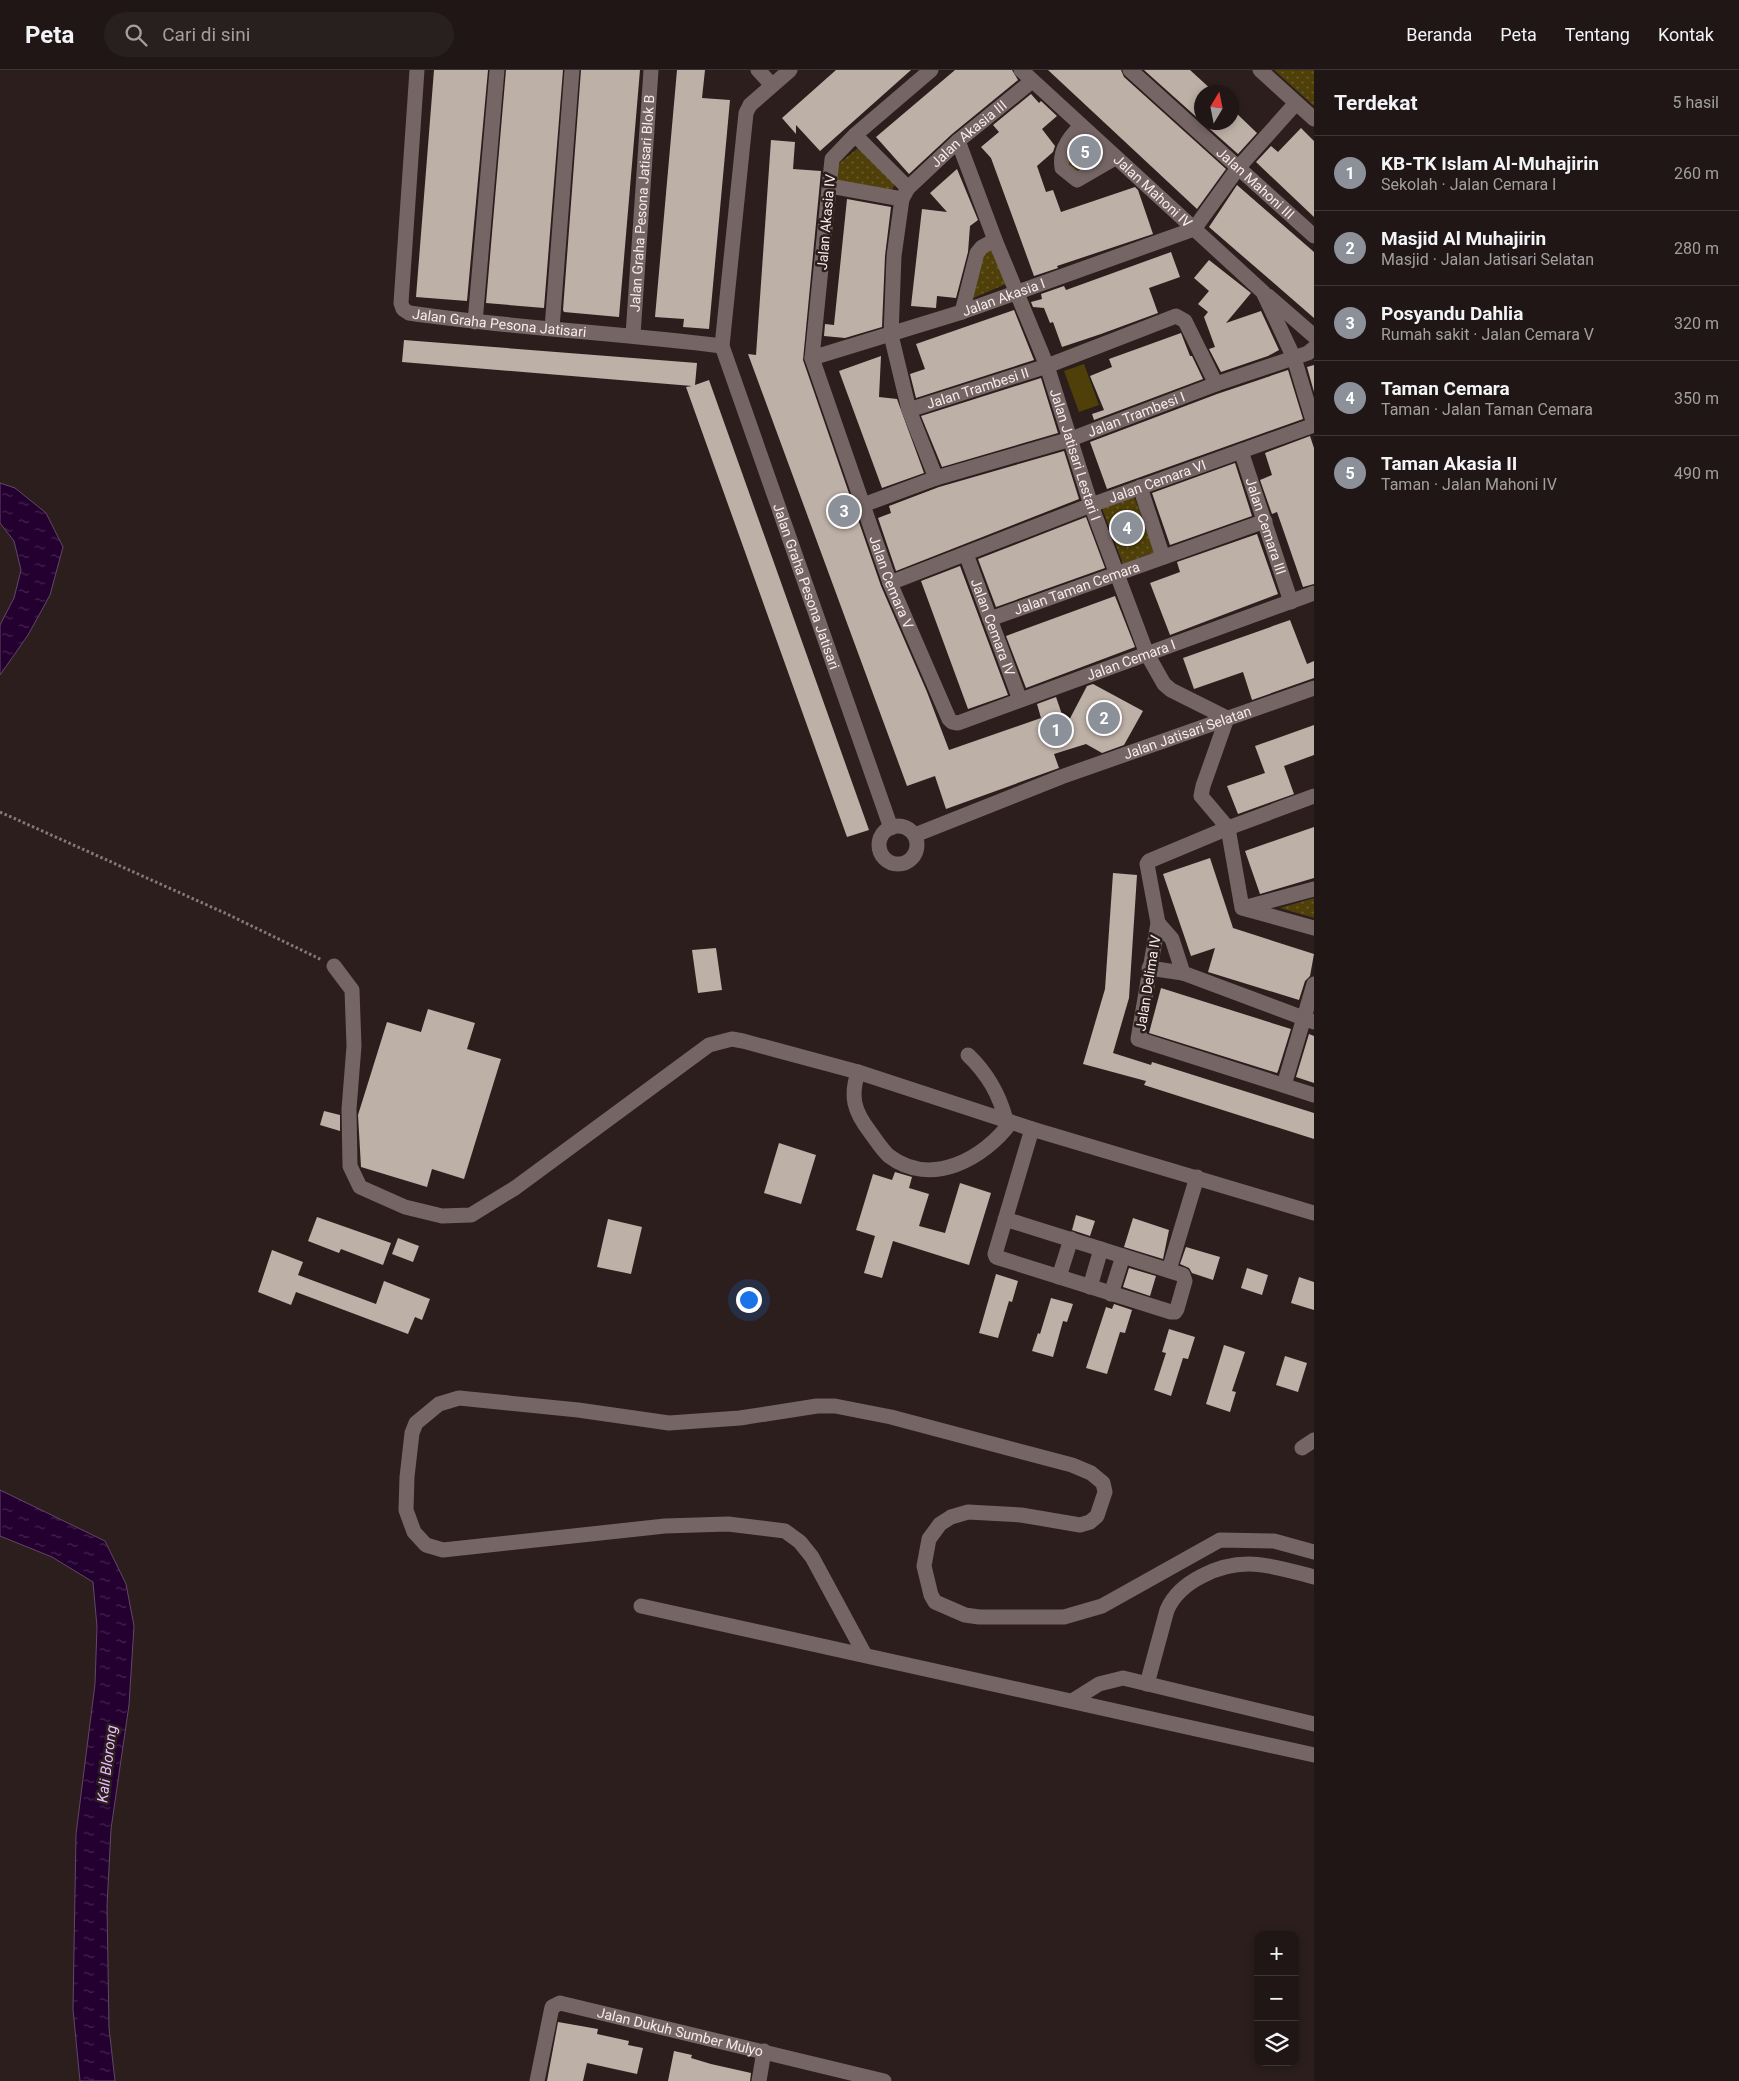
<!DOCTYPE html>
<html lang="id">
<head>
<meta charset="utf-8">
<style>
  :root { --surface:#201616; --page:#281f1f; --text:#f1f3f6; --muted:#a29fa1; --line:#3d3535; --accent:#8c9099 }
  body { margin:0; font-family:Roboto,sans-serif; background:var(--page); color:var(--text) }
  .controls { position:absolute; right:15px; bottom:15px; display:grid; overflow:hidden; border-radius:10px; box-shadow:0 2px 8px #0003 }
  .controls button { width:45px; height:45px; display:grid; place-items:center; padding:0; border:0; border-bottom:1px solid var(--line); background:var(--surface); color:var(--text); font:25px sans-serif }
  .compass { position:absolute; left:1194px; top:15px; width:45px; height:45px; border-radius:50%; background:var(--surface); box-shadow:0 2px 8px #0003; rotate:10deg }
  .you { position:absolute; left:748px; top:1229px; width:18px; height:18px; margin:-12px; border:4px solid #fff; border-radius:50%; background:#1a73e8; box-shadow:0 0 0 8px #1a73e833 }
  .badge { display:grid; place-items:center; width:32px; height:32px; border-radius:50%; background:var(--accent); color:#fff; font-size:16px; font-weight:700 }
  .pin { position:absolute; translate:-50% -50%; border:2px solid #fff; box-shadow:0 1px 5px #0006 }
  .list { margin:0; padding:0; list-style:none }
  h2 { display:flex; justify-content:space-between; align-items:center; height:65px; margin:0; padding:0 20px; font-size:21px }
  h2 small { font-size:16px; font-weight:400; color:var(--muted) }
  .list li { display:grid; grid-template-columns:32px 1fr auto; gap:15px; align-items:center; box-sizing:border-box; height:75px; padding:0 20px; border-top:1px solid var(--line) }
  .list b { display:block; font-size:19px; white-space:nowrap }
  .list p { margin:0; font-size:16px; white-space:nowrap; color:var(--muted) }
  .list em { font-size:16px; font-style:normal; color:var(--muted) }
  .icon { flex:none; width:28px; height:28px; fill:none; stroke:currentColor; stroke-width:2; stroke-linecap:round; stroke-linejoin:round }
  .map { position:relative; flex:none; width:1314px; height:2011px; overflow:hidden }
  header { display:flex; align-items:center; gap:30px; box-sizing:border-box; height:70px; padding:0 25px; background:var(--surface); border-bottom:1px solid var(--line) }
  header strong { font-size:24px }
  nav { display:flex; gap:28px; margin-inline-start:auto; font-size:18px }
  .search { width:350px; height:45px; background:var(--page); display:flex; align-items:center; gap:12px; box-sizing:border-box; padding:0 18px; border-radius:28px; color:var(--muted); font-size:19px }
  main { display:flex }
  aside { flex:1; background:var(--surface) }
  .map>svg:first-child { display:block }
  .park { fill:url(#park-dots) }
  .pitch { fill:#4f3f09 }
  .water { fill:url(#water-ripples); stroke:#624768 }
  .building { fill:#bdb0a6 }
  .lines { fill:none; stroke-linecap:round; stroke-linejoin:round }
  .path { stroke:#847978; stroke-width:3; stroke-dasharray:2.5 2.5; stroke-linecap:butt }
  .minor { stroke:#756564; stroke-width:15 }
  .labels { text-anchor:middle; dominant-baseline:central; stroke-width:5; stroke-linejoin:round; paint-order:stroke }
  .street-label { font-size:14px; fill:#f6eceb; stroke:#2b1e1d }
  .water-label { font-size:15px; font-style:italic; fill:#e9bcfd; stroke:#2b1e1d }
</style>
</head>
<body>
<header>
<strong>Peta</strong>
<div class="search"><svg class="icon" aria-label="search" viewBox="0 0 24 24"><circle cx="10" cy="10" r="6"/><path d="M15 15l6 6"/></svg>Cari di sini</div>
<nav><a>Beranda</a><a>Peta</a><a>Tentang</a><a>Kontak</a></nav>
</header>
<main>
<div class="map">
<svg width="1314" height="2011" viewBox="0 0 1314 2011">
  <defs>
    <pattern id="park-dots" width="8" height="8" patternUnits="userSpaceOnUse" patternTransform="scale(1.25)"><rect width="8" height="8" fill="#4f3f09"/><path d="M2 2h.1M6 6h.1" fill="none" stroke="#695b2d" stroke-width="1.8" stroke-linecap="round"/></pattern>
    <pattern id="water-ripples" width="26" height="14" patternUnits="userSpaceOnUse" patternTransform="scale(1.25)"><rect width="26" height="14" fill="#230030"/><path d="M2 4q2-2 4 0t4 0M15 11q2-2 4 0t4 0" fill="none" stroke="#44254e"/></pattern>
  </defs>
  <rect width="100%" height="100%" fill="#2b1e1d"/>
  <path class="park" d="M1274,0H1314V36Z
    M1078,63L1107,87L1078,107L1064,96Z
    M863,74L898,109L892,120L838,110V94Z
    M992,177L1006,214L971,229L980,185Z
    M1132,421L1155,482L1123,494L1100,433Z
    M1314,828V848L1280,838Z"/>
  <path class="pitch" d="M1084,294L1099,335L1079,342L1064,301Z"/>
  <path class="water" d="M0,413L15,418L46,443L63,477L50,525L28,565L0,605V555L14,528L21,500L14,471L0,453Z
    M0,1420L105,1471L126,1514L134,1556L129,1635L111,1759L107,1836L109,1958L115,2011H80L73,1939L76,1764L95,1614L97,1557L93,1512L52,1487L0,1466Z"/>
  <path class="building" d="M434,0H488L467,231L416,227Z
    M506,0H563L544,238L486,233Z
    M581,0H640L619,247L564,242L563,240Z
    M677,0H705L702,28L730,30L709,259L683,257L684,249L655,247Z
    M836,0H911L820,81L796,55V64L782,48Z
    M955,0H1012L1018,10L952,64L909,104L876,67Z
    M1048,0H1121L1124,7L1226,99L1197,139Z
    M1144,0H1190L1214,22H1202V52Z
    M1031,24L1039,33L1041,31L1057,46L1042,59L1055,76L1053,82L1037,96L1046,122L1053,120L1061,142L1135,117L1138,120L1153,164L1057,196L1058,198L1034,206L991,88L981,77L999,62L993,55Z
    M1232,39L1257,63L1238,84L1202,52H1232Z
    M1301,58L1314,71V147L1256,92L1271,76L1278,82Z
    M771,70L795,72L793,99L821,101L803,290L881,516L927,622L949,680L1041,648L1037,634L1056,627L1066,656L1087,616L1093,614L1143,641L1124,675L1102,683L1086,674L1054,684L1059,698L946,739L935,706L907,716L748,284L756,285Z
    M957,99L978,150L970,156L968,182L956,228L937,226L936,238L911,236L922,139L947,142L930,123Z
    M1237,115L1314,182V248L1209,157Z
    M847,129L891,137L885,186L882,257L845,268L824,266L825,254L834,255Z
    M1171,182L1180,207L1149,218L1158,243L1101,264L1062,277L1053,252L1050,253L1044,238L1033,237L1031,232L1042,229L1041,224L1064,216L1066,220Z
    M1209,190L1251,223L1226,253L1261,241L1279,280L1268,286L1221,302L1209,279L1215,277L1204,247L1208,242L1198,234L1209,221L1194,208Z
    M1014,240L1034,290L916,328L910,304L925,299L916,274Z
    M1181,263L1190,286H1192L1203,309L1094,350L1092,344L1104,340L1090,306L1112,297L1109,289Z
    M404,270L697,293L695,315L709,310L869,760L847,767L686,317L692,316L402,292Z
    M881,286L879,327L897,329L924,403L882,418L839,301Z
    M1314,295V322L1307,297Z
    M1288,300L1303,349L1107,419L1090,372L1217,324Z
    M1041,308L1058,363L942,397L921,346Z
    M1310,366L1314,378V514L1303,517L1277,442L1272,444L1260,410L1272,405L1265,383Z
    M1064,381L1079,429L896,501L878,448L891,443L889,436L939,417Z
    M1235,393L1252,446L1170,475L1152,423Z
    M1086,447L1105,498L996,537L978,489Z
    M1257,464L1278,524L1170,565L1150,513L1180,502L1177,492Z
    M960,496L1008,625L968,639L921,511Z
    M1115,526L1135,577L1026,618L1006,566Z
    M1290,550L1307,594L1314,591V608L1252,630L1243,602L1194,619L1183,588Z
    M1314,655V685L1284,696L1294,724L1238,744L1227,716L1265,703L1255,676Z
    M1314,757V808L1260,824L1245,781Z
    M1210,788L1233,858L1314,884L1310,906L1305,911L1299,930L1208,902L1215,878L1191,886L1163,804Z
    M1113,803L1137,805L1129,928L1113,983L1151,995L1152,992L1314,1043V1069L1144,1015L1146,1011L1083,994L1105,919Z
    M716,878L722,920L698,923L692,880Z
    M1161,918L1291,959L1278,1001L1277,1003L1149,963Z
    M428,939L475,953L467,979L501,989L464,1109L432,1099L427,1117L361,1097L358,1045L387,952L421,962Z
    M1309,964L1314,966V1013L1296,1007Z
    M324,1041L340,1045V1061L320,1055Z
    M779,1073L816,1085L801,1134L764,1123Z
    M895,1102L912,1107L909,1118L929,1124L919,1156L945,1163L960,1113L991,1123L969,1195L893,1171L882,1208L864,1203L875,1166L856,1160L873,1104L892,1110Z
    M1076,1145L1095,1151L1090,1166L1072,1160Z
    M317,1147L391,1173L383,1195L341,1179L339,1183L308,1171Z
    M1133,1148L1169,1160L1163,1189L1124,1177Z
    M608,1149L642,1157L631,1204L597,1197Z
    M398,1168L419,1176L413,1192L392,1184Z
    M1186,1177L1220,1187L1213,1210L1192,1203L1189,1198L1180,1194Z
    M272,1180L303,1192L298,1205L376,1234L384,1211L430,1229L422,1250L415,1247L408,1264L296,1222L291,1235L258,1222Z
    M1129,1198L1156,1206L1150,1226L1123,1217Z
    M1247,1198L1268,1205L1262,1225L1241,1218Z
    M996,1204L1018,1211L1012,1232L1009,1231L998,1268L979,1263Z
    M1299,1207L1314,1212V1240L1291,1233Z
    M1051,1228L1073,1234L1067,1252L1063,1251L1053,1287L1032,1281L1038,1263L1040,1264Z
    M1114,1234L1132,1240L1125,1263L1120,1262L1107,1304L1086,1298L1106,1237L1112,1239Z
    M1169,1259L1195,1267L1188,1289L1183,1288L1171,1326L1154,1320L1166,1283L1162,1282Z
    M1224,1275L1245,1282L1232,1321L1236,1322L1230,1342L1206,1334Z
    M1285,1286L1307,1293L1298,1322L1276,1315Z
    M558,1952L598,1959L597,1964L629,1971L628,1975L643,1978L637,2004L587,1993L583,2011H547Z
    M674,1981L692,1985L691,1988L711,1994L751,2003L750,2011H668Z"/>
  <g class="lines">
    <path class="path" d="M0,742L227,844L322,890"/>
    <g class="minor">
      <path id="s1" d="M417,0L401,233L403,239L409,243C513,258 618,263 722,276"/>
      <path d="M758,0L772,15"/>
      <path id="s2" d="M790,0L750,35L746,43L722,276L891,758"/>
      <path id="s3" d="M931,0L855,65L832,89L812,288L890,513L949,649L952,652L958,653L1314,523"/>
      <path id="s4" d="M1021,0L1263,222L1294,288L1314,354"/>
      <path id="s5" d="M1130,0L1314,166"/>
      <path d="M1260,0L1314,49"/>
      <path d="M1081,56C1069,67 1059,81 1062,98L1077,110L1115,88"/>
      <path d="M855,65L908,118"/>
      <path id="s6" d="M958,71L995,170L1047,296L1091,435L1147,584L1164,614L1171,620L1227,648L1203,716L1201,726L1228,758L1242,838L1314,858"/>
      <path d="M830,116L902,129"/>
      <path d="M1268,226L1314,266"/>
      <path d="M962,242L977,183L982,177L995,170"/>
      <path d="M475,252L497,0"/>
      <path d="M552,258L572,0"/>
      <path id="s7" d="M633,265L651,0"/>
      <path id="s8" d="M812,288L962,242L1194,159L1238,98L1296,33"/>
      <path id="s9" d="M909,340L1047,296L1176,246L1185,251L1216,314"/>
      <path id="s10" d="M1241,381L1291,532"/>
      <path id="s11" d="M936,408L909,340L891,265L894,186L902,129L908,118L958,71L1032,11"/>
      <path d="M1140,417L1163,487"/>
      <path id="s12" d="M863,435L936,408L1071,369L1216,314L1308,283L1314,278"/>
      <path id="s13" d="M966,484L1020,630"/>
      <path id="s14" d="M890,513L1091,435L1314,355"/>
      <path id="s15" d="M990,549L1265,451"/>
      <path d="M1314,726L1228,758L1149,791L1147,794L1158,853L1138,969L1314,1025"/>
      <circle cx="898" cy="775" r="19"/>
      <path id="s16" d="M915,765L1061,707L1314,618"/>
      <path d="M1243,838L1314,819"/>
      <path d="M1158,853L1172,869L1183,903L1314,952"/>
      <path d="M334,896L352,920L354,976L349,1039L350,1096L360,1117L405,1137L442,1146L471,1145L515,1118L709,975L732,969L743,971L858,1002L1032,1059L1314,1143"/>
      <path d="M1149,898L1183,903"/>
      <path d="M968,985C988,1004 999,1024 1006,1050"/>
      <path d="M858,1002C850,1027 854,1041 870,1062C876,1070 882,1080 889,1086C931,1118 984,1089 1011,1052"/>
      <path d="M1284,1015L1314,914"/>
      <path d="M1005,1149L1183,1205L1185,1211L1177,1239L1175,1242H1171L996,1187L995,1184L1032,1059"/>
      <path d="M1169,1200L1197,1107"/>
      <path d="M1059,1207L1071,1169"/>
      <path d="M1090,1217L1101,1179"/>
      <path d="M1111,1224L1123,1186"/>
      <path d="M1302,1378L1314,1370"/>
      <path d="M641,1536L1314,1685"/>
      <path d="M865,1585L812,1487L800,1472L785,1461L728,1454L665,1456L443,1480L426,1475L414,1462L406,1440L407,1407L412,1363L416,1353L439,1334L459,1328L578,1340L669,1353L740,1348L817,1336H835L891,1347L1072,1395L1091,1403L1103,1413L1105,1422L1097,1446L1090,1452L1080,1455L1021,1445L968,1442L951,1447L940,1454L929,1469L924,1496L931,1525L935,1532L965,1545L979,1547H1064L1102,1536L1220,1470L1274,1471L1314,1482"/>
      <path d="M1147,1614L1167,1540C1174,1524 1186,1514 1202,1506C1242,1485 1273,1496 1314,1507"/>
      <path d="M1072,1631L1099,1614L1123,1608L1314,1654"/>
      <path id="s17" d="M537,2011L552,1937L560,1933L884,2011"/>
      <path d="M759,2011L764,1981"/>
    </g>
  </g>
  <g class="labels">
    <g class="street-label">
      <text stroke="none"><textPath href="#s11" startOffset="381">Jalan Akasia III</textPath></text>
      <text stroke="none"><textPath href="#s5" startOffset="169">Jalan Mahoni III</textPath></text>
      <text stroke="none"><textPath href="#s4" startOffset="179">Jalan Mahoni IV</textPath></text>
      <text stroke="none"><textPath href="#s7" startOffset="132">Jalan Graha Pesona Jatisari Blok B</textPath></text>
      <text transform="translate(826 152) rotate(-85)">Jalan Akasia IV</text>
      <text stroke="none"><textPath href="#s8" startOffset="201">Jalan Akasia I</textPath></text>
      <text stroke="none"><textPath href="#s1" startOffset="338">Jalan Graha Pesona Jatisari</textPath></text>
      <text stroke="none"><textPath href="#s9" startOffset="72">Jalan Trambesi II</textPath></text>
      <text stroke="none"><textPath href="#s12" startOffset="288">Jalan Trambesi I</textPath></text>
      <text stroke="none"><textPath href="#s6" startOffset="335">Jalan Jatisari Lestari I</textPath></text>
      <text stroke="none"><textPath href="#s14" startOffset="286">Jalan Cemara VI</textPath></text>
      <text stroke="none"><textPath href="#s10" startOffset="79">Jalan Cemara III</textPath></text>
      <text stroke="none"><textPath href="#s3" startOffset="571">Jalan Cemara V</textPath></text>
      <text stroke="none"><textPath href="#s2" startOffset="551">Jalan Graha Pesona Jatisari</textPath></text>
      <text stroke="none"><textPath href="#s15" startOffset="92">Jalan Taman Cemara</textPath></text>
      <text stroke="none"><textPath href="#s13" startOffset="78">Jalan Cemara IV</textPath></text>
      <text stroke="none"><textPath href="#s3" startOffset="914">Jalan Cemara I</textPath></text>
      <text stroke="none"><textPath href="#s16" startOffset="291">Jalan Jatisari Selatan</textPath></text>
      <text transform="translate(1148 913) rotate(-81)">Jalan Delima IV</text>
      <text stroke="none"><textPath href="#s17" startOffset="208">Jalan Dukuh Sumber Mulyo</textPath></text>
    </g>
    <g class="water-label">
      <text transform="translate(107 1694) rotate(-83)">Kali Blorong</text>
    </g>
  </g>
</svg>
<div class="controls">
<button>+</button>
<button>−</button>
<button><svg class="icon" aria-label="layers" viewBox="0 0 24 24"><path d="M12 4l9 5-9 5-9-5zM3 14l9 5 9-5"/></svg></button>
</div>
<svg class="compass" viewBox="-18 -18 36 36"><path d="M0-13l5 13h-10z" fill="#e53935"/><path d="M0 13l5-13h-10z" fill="#a29fa1"/></svg>
<div class="you"></div>
<div class="pin badge" style="left:1056px;top:660px">1</div>
<div class="pin badge" style="left:1104px;top:648px">2</div>
<div class="pin badge" style="left:844px;top:441px">3</div>
<div class="pin badge" style="left:1127px;top:458px">4</div>
<div class="pin badge" style="left:1085px;top:82px">5</div>
</div>
<aside>
<h2>Terdekat<small>5 hasil</small></h2>
<ul class="list">
<li><span class="badge">1</span><div><b>KB-TK Islam Al-Muhajirin</b><p>Sekolah · Jalan Cemara I</p></div><em>260 m</em></li>
<li><span class="badge">2</span><div><b>Masjid Al Muhajirin</b><p>Masjid · Jalan Jatisari Selatan</p></div><em>280 m</em></li>
<li><span class="badge">3</span><div><b>Posyandu Dahlia</b><p>Rumah sakit · Jalan Cemara V</p></div><em>320 m</em></li>
<li><span class="badge">4</span><div><b>Taman Cemara</b><p>Taman · Jalan Taman Cemara</p></div><em>350 m</em></li>
<li><span class="badge">5</span><div><b>Taman Akasia II</b><p>Taman · Jalan Mahoni IV</p></div><em>490 m</em></li>
</ul>
</aside>
</main>
</body>
</html>
